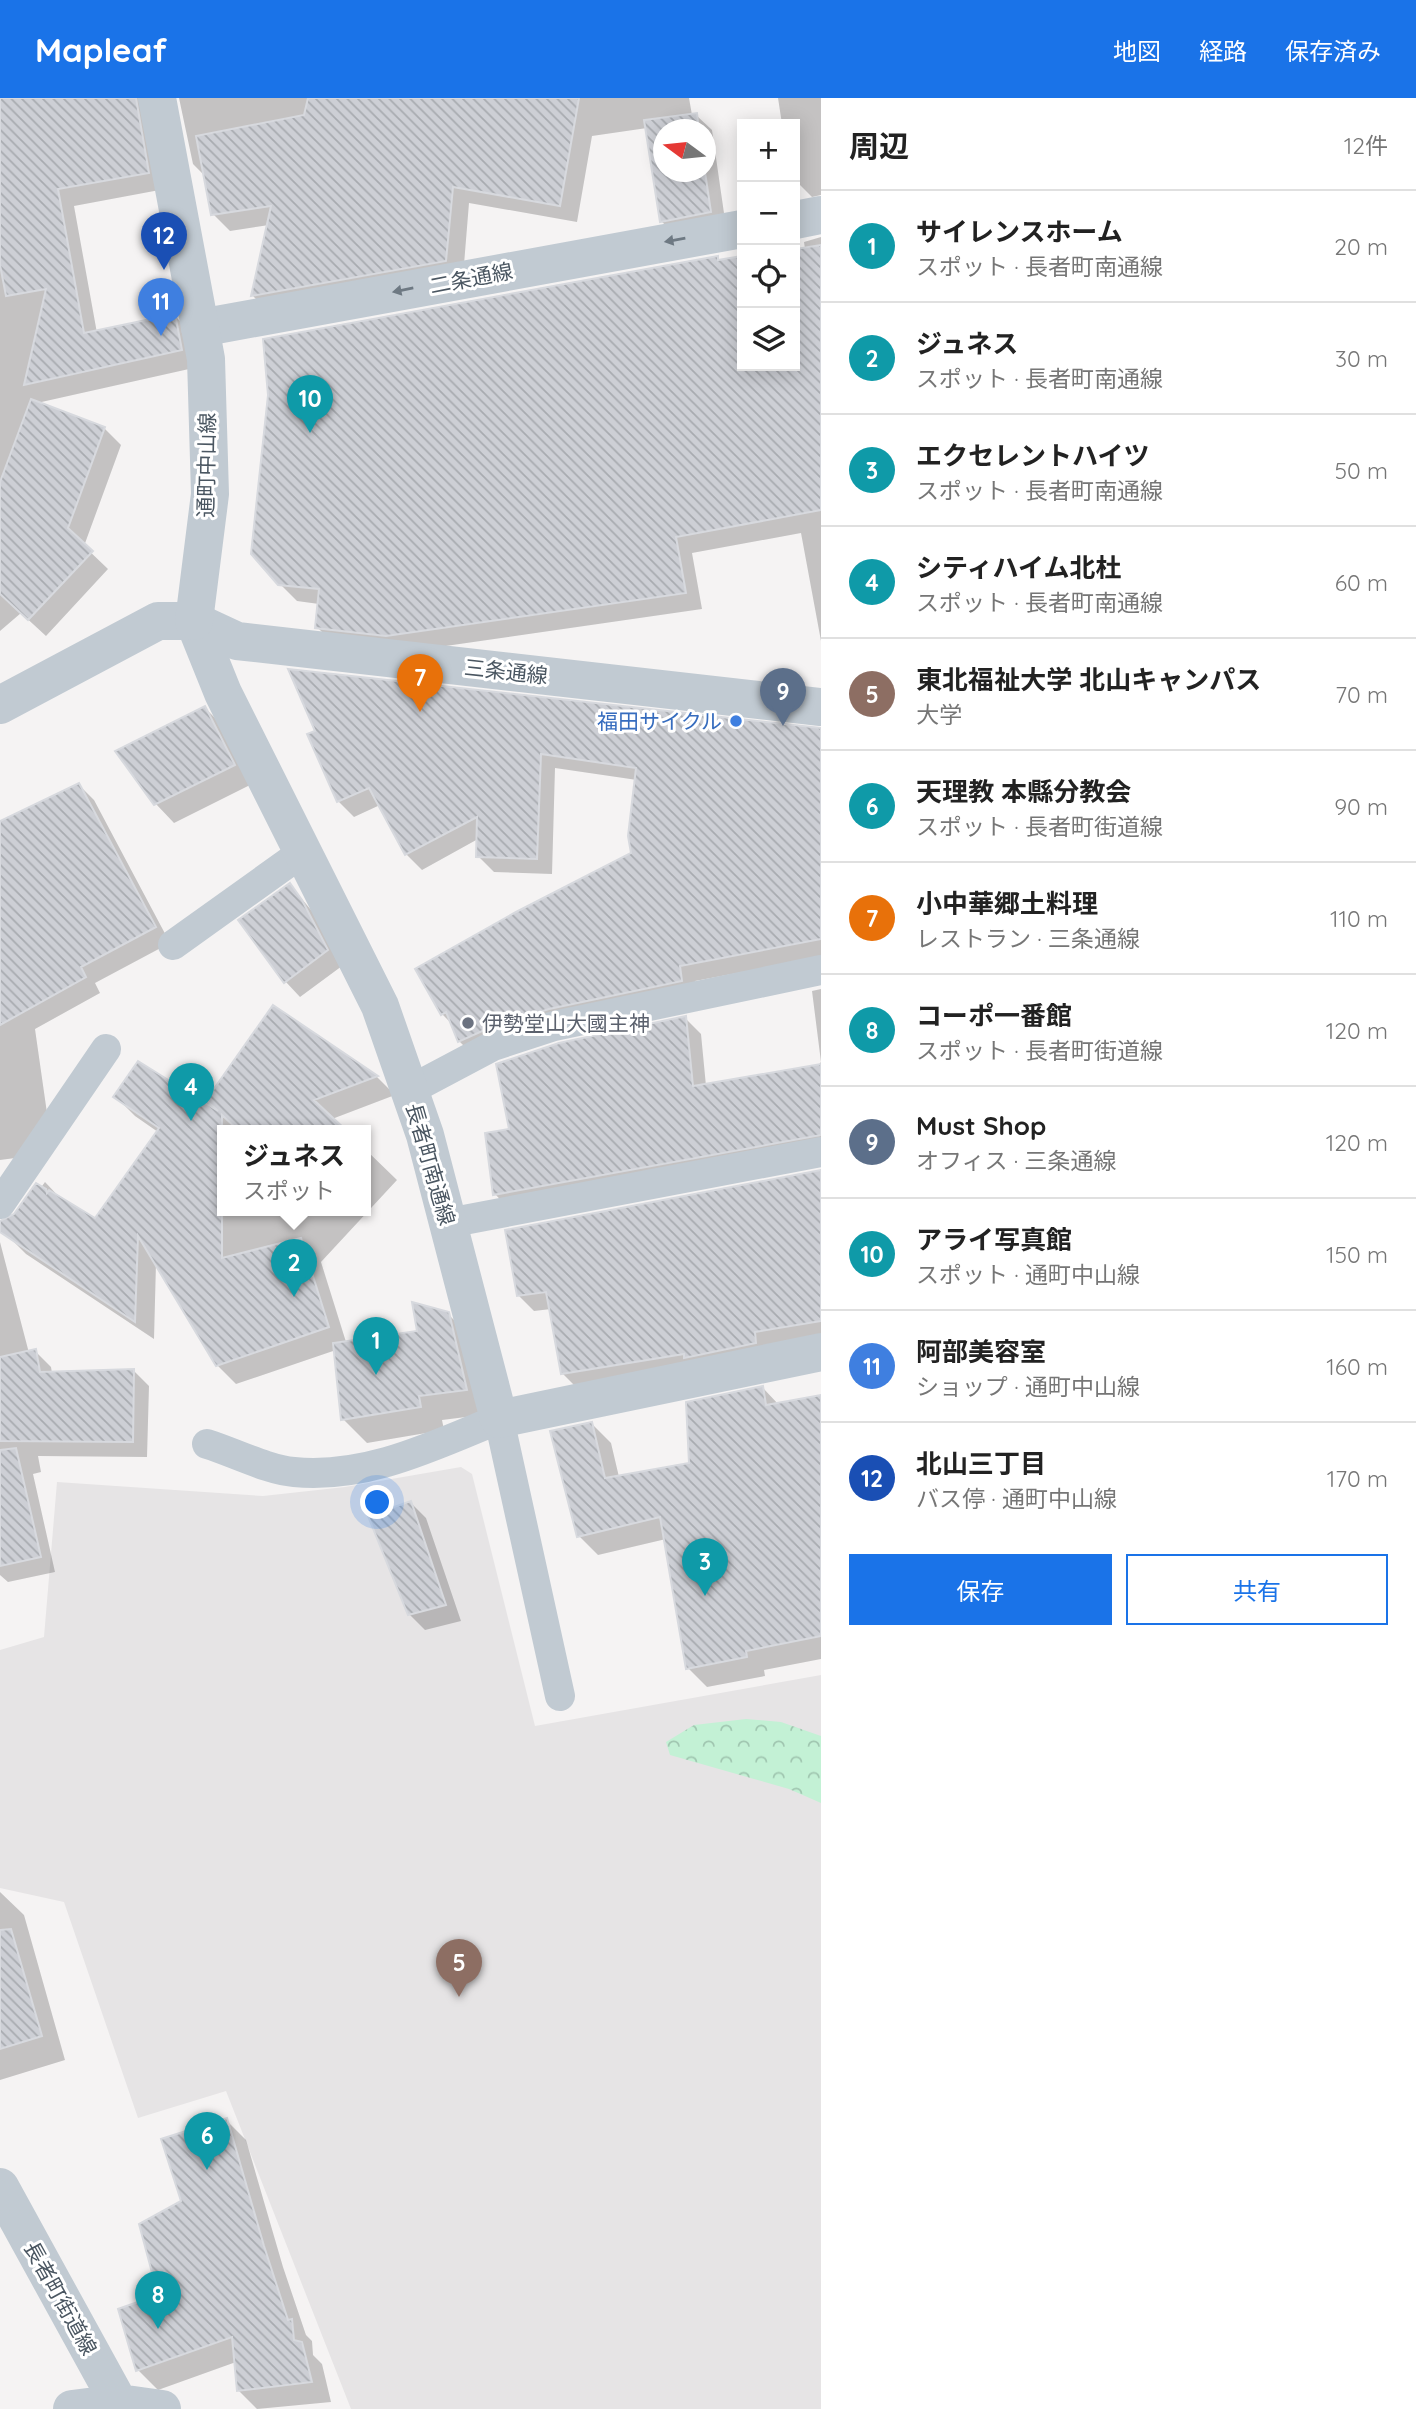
<!DOCTYPE html>
<html lang="ja">
<head>
<meta charset="utf-8">
<style>
  :root { --surface:#fff; --page:#f6f6f6; --text:#222; --muted:#767676; --line:#e0e0e0; --accent:#1a73e8 }
  body { margin:0; font-family:Quicksand,"Noto Sans JP",sans-serif; background:var(--page); color:var(--text) }
  .controls { position:absolute; right:21px; top:21px; display:grid; overflow:hidden; border-radius:0px; box-shadow:0 4px 18px #0003 }
  .controls button { width:63px; height:63px; display:grid; place-items:center; padding:0; border:0; border-bottom:2px solid var(--line); background:var(--surface); color:var(--text); font:35px sans-serif }
  .compass { position:absolute; left:653px; top:21px; width:63px; height:63px; border-radius:50%; background:var(--surface); box-shadow:0 4px 18px #0003; rotate:285deg }
  .you { position:absolute; left:378px; top:1405px; width:24px; height:24px; margin:-18px; border:5px solid #fff; border-radius:50%; background:#1a73e8; box-shadow:0 0 0 10px #1a73e833 }
  .badge { display:grid; place-items:center; width:46px; height:46px; border-radius:50%; background:var(--accent); color:#fff; font-size:23px; font-weight:700 }
  .pin { position:absolute; translate:-50% -58px; filter:drop-shadow(0 2px 4px #0008) }
  .pin::after { content:''; position:absolute; top:37px; width:24px; height:21px; background:inherit; clip-path:polygon(0 0,100% 0,50% 100%) }
  .popup { position:absolute; left:217px; top:1027px; width:154px; height:91px; box-sizing:border-box; display:grid; place-content:center; border-radius:0px; background:var(--surface); filter:drop-shadow(0 2px 5px #0005); font-size:23px; white-space:nowrap; color:var(--muted) }
  .popup b { font-size:26px; color:var(--text) }
  .popup::after { content:''; position:absolute; left:50%; top:100%; margin-left:-14px; border:14px solid transparent; border-top-color:var(--surface) }
  .list { margin:0; padding:0; list-style:none }
  h2 { display:flex; justify-content:space-between; align-items:center; height:91px; margin:0; padding:0 28px; font-size:30px }
  h2 small { font-size:23px; font-weight:400; color:var(--muted) }
  .list li { display:grid; grid-template-columns:46px 1fr auto; gap:21px; align-items:center; box-sizing:border-box; height:112px; padding:0 28px; border-top:2px solid var(--line) }
  .list b { display:block; font-size:26px; white-space:nowrap }
  .list p { margin:0; font-size:23px; white-space:nowrap; color:var(--muted) }
  .list em { font-size:23px; font-style:normal; color:var(--muted) }
  .actions { display:flex; gap:14px; padding:21px 28px }
  .actions a { flex:1; padding:16px 0; border:2px solid var(--accent); border-radius:0px; text-align:center; font-size:24px; color:var(--accent) }
  .actions .main { background:var(--accent); color:#fff }
  .icon { flex:none; width:38px; height:38px; fill:none; stroke:currentColor; stroke-width:2; stroke-linecap:round; stroke-linejoin:round }
  .map { position:relative; flex:none; width:821px; height:2311px; overflow:hidden }
  header { display:flex; align-items:center; gap:42px; box-sizing:border-box; height:98px; padding:0 35px; background:var(--accent); color:#fff }
  header strong { font-size:33px }
  nav { display:flex; gap:38px; margin-inline-start:auto; font-size:24px }
  main { display:flex }
  aside { flex:1; background:var(--surface) }
  .map>svg:first-child { display:block }
  .education { fill:#e6e4e5 }
  .forest { fill:url(#forest-crowns) }
  .shadow { fill:#0003; fill-rule:evenodd }
  .building { fill:url(#building-back-hatch); stroke:#d7d9de; stroke-width:2 }
  .lines { fill:none; stroke-linecap:round; stroke-linejoin:round }
  .service { stroke:#c1cad2; stroke-width:30 }
  .minor { stroke:#c1cad2; stroke-width:38 }
  .tertiary { stroke:#c1cad2; stroke-width:38 }
  .oneway { fill:#6e7983 }
  .shop-dot { fill:#3f7fe0; stroke:#fff; stroke-width:2.5 }
  .worship-dot { fill:#6b7280; stroke:#fff; stroke-width:2.5 }
  .labels { text-anchor:middle; dominant-baseline:central; stroke-width:6; stroke-linejoin:round; paint-order:stroke }
  .street-label { font-size:21px; fill:#4a5661; stroke:#fff }
  .shop-label { font-size:21px; fill:#366cbe; stroke:#fff; text-anchor:end }
  .worship-label { font-size:21px; fill:#5b616d; stroke:#fff; text-anchor:start }
</style>
</head>
<body>
<header>
<strong>Mapleaf</strong>
<nav><a>地図</a><a>経路</a><a>保存済み</a></nav>
</header>
<main>
<div class="map">
<svg width="821" height="2311" viewBox="0 0 821 2311">
  <defs>
    <pattern id="forest-crowns" width="20" height="18" patternUnits="userSpaceOnUse" patternTransform="scale(1.75)"><rect width="20" height="18" fill="#c3f1d5"/><path d="M2 6a3 3 0 1 1 6 0M12 15a3 3 0 1 1 6 0" fill="none" stroke="#a0c6b0"/></pattern>
    <pattern id="building-back-hatch" width="6" height="6" patternUnits="userSpaceOnUse" patternTransform="scale(1.75)"><rect width="6" height="6" fill="#cdcfd5"/><path d="M-1 5l2 2M0 0l6 6M5-1l2 2" fill="none" stroke="#a8abb0"/></pattern>
  </defs>
  <rect width="100%" height="100%" fill="#f5f3f3"/>
  <path class="education" d="M461,1369L472,1376L535,1628L821,1577V2311H351L226,1993L138,2020L64,1804L0,1790V1552L44,1539L57,1384L263,1398L345,1389Z"/>
  <path class="forest" d="M746,1621L781,1624L821,1638V1705L789,1691L670,1657L666,1644L694,1627Z"/>
  <path class="shadow" d="M0,0H160L165,91L74,108L97,235L175,218L192,235L198,269L37,305L104,330L121,347L84,448L108,471L46,538L21,515L0,533Z
    M179,0H689L692,17H696L712,32L726,129L677,138L661,123L647,30L592,38L577,124L469,105L463,179L270,215L253,198L269,127L230,133L213,116L205,78L193,66ZM664,32H706V74H664Z
    M778,0H821V97L812,99L795,82V26H782Z
    M821,139V543L801,435L692,455L702,511L404,554L334,546L317,529L319,506L297,503L280,486L717,160L721,163L742,160V268H795V152L805,151L804,144Z
    M205,610L223,628L252,686L174,725L156,706Z
    M821,631V870L812,861L695,883L697,899L475,959L459,943L453,927L442,916L633,756L637,682L555,670L552,776L494,774L478,758V741L422,772L406,756L380,707L354,719L338,703L309,637Z
    M79,687L94,702L170,845L95,885L100,895L35,931L49,1029L38,1057L0,1062V728Z
    M290,787L317,819L342,868L300,899L285,883Z
    M821,891V1054L510,1112L495,1096L511,1032L685,920L701,936L706,988L817,969L821,964L812,893Z
    M274,910L377,979L395,997L332,1021L345,1033H222V1113H366V1052L397,1082L321,1164L346,1244L419,1234L448,1216L472,1240L490,1316L442,1322L444,1332L367,1345L343,1321L336,1252L236,1286L217,1267L156,1165L154,1241L26,1156L7,1137L45,1084L63,1103L95,1123L158,1034L135,1018L116,999L205,1007Z
    M821,1074V1241L578,1291L562,1275L551,1211L534,1213L518,1197Z
    M0,1144L29,1255L35,1253L51,1269L52,1275L134,1273L149,1288L147,1359L38,1358L41,1374L33,1376L55,1474L8,1484L0,1477Z
    M763,1290L779,1307L821,1299V1561L764,1572L765,1578L707,1589L688,1570L666,1441L598,1457L579,1438L592,1326L611,1345L619,1379L691,1367Z
    M411,1405L426,1420L461,1523L425,1532L409,1516Z
    M0,1794L24,1817L65,1962L0,1982Z
    M226,2022L246,2042L283,2169L306,2237L312,2243L313,2257L322,2266L331,2304L257,2311L238,2292L236,2264L158,2292L138,2272L183,2104Z"/>
  <path class="building" d="M0,0H136L149,75L58,91L84,235L175,216L182,252L24,287L46,191L6,198L0,167Z
    M308,0H579L560,108L453,89L446,163L251,198L271,108L211,117L196,38L304,17Z
    M697,15L699,32H663V74H705L711,114L660,124L644,22Z
    M821,147V412L676,439L686,495L386,538L315,530L319,491L278,487L251,456L268,297L263,241L718,158V162L742,158V268H795V151Z
    M31,301L105,329L68,430L93,453L28,522L0,496V384Z
    M288,571L821,630V841L680,868L682,883L549,911L489,930L458,944L446,914L441,917L415,871L516,814L631,755L628,738L636,670L541,656L537,761L476,759L477,719L405,757L369,690L337,704L307,636L315,633Z
    M205,608L235,667L154,707L115,653Z
    M79,685L156,829L81,869L86,879L0,927V723Z
    M290,785L302,802L328,852L284,885L238,822Z
    M273,907L378,978L314,1002L347,1033H239L222,1017V1160L301,1140L329,1229L216,1268L138,1138L135,1224L0,1134V1123L14,1116L36,1085L46,1091L47,1095L49,1092L95,1120L159,1030L113,999L138,963L218,1013L206,1002Z
    M686,918L693,988L821,966V1037L493,1097L485,1035L509,1031L496,966L559,945Z
    M821,1072V1223L755,1234L756,1245L684,1260V1256L561,1276L546,1194L517,1198L505,1132Z
    M412,1204L449,1214L467,1292L419,1298L421,1309L341,1322L333,1245L417,1233Z
    M36,1251L40,1274L134,1271L133,1344L0,1343V1259Z
    M763,1288L766,1307L821,1297V1538L746,1553L747,1559L686,1571L660,1419L577,1439L550,1333L592,1324L605,1380L689,1365L686,1304Z
    M16,1350L41,1459L0,1468V1352Z
    M411,1403L446,1507L408,1517L368,1418Z
    M11,1831L42,1938L0,1951V1832Z
    M227,2020L264,2148L288,2222L292,2221L294,2242L302,2244L312,2284L237,2293L232,2239L136,2273L118,2211L158,2197L139,2126L181,2103L161,2041Z"/>
  <g class="lines">
    <path class="service" d="M173,847L303,754
      M410,992L493,948L554,928L821,872
      M0,1106L106,951
      M448,1125L821,1054
      M207,1346C233,1354 268,1372 294,1374C367,1381 433,1348 499,1321L560,1598"/>
    <path class="minor" d="M795,122L821,117
      M200,230L742,131
      M194,523L223,595L380,908L425,1037L499,1321L821,1254
      M0,607L158,523H194L237,543L821,609
      M0,2089L122,2311
      M72,2311L119,2305L162,2311"/>
    <path class="tertiary" d="M157,0L206,261L210,396L194,523"/>
  </g>
  <defs><path id="oneway-solid" d="M-6-.8H1V-3.2L6.5 0L1 3.2V.8H-6Z" transform="scale(1.75)"/></defs>
  <g class="oneway">
    <use href="#oneway-solid" transform="translate(675 142) rotate(170)"/>
    <use href="#oneway-solid" transform="translate(403 192) rotate(169)"/>
  </g>
  <circle class="shop-dot" cx="736" cy="623" r="7"/>
  <circle class="worship-dot" cx="468" cy="925" r="7"/>
  <g class="labels">
    <g class="street-label">
      <text transform="translate(471 180) rotate(-11)">二条通線</text>
      <text transform="translate(206 367) rotate(-89)">通町中山線</text>
      <text transform="translate(506 573) rotate(6)">三条通線</text>
      <text transform="translate(431 1066) rotate(74)">長者町南通線</text>
      <text transform="translate(61 2200) rotate(61)">長者町街道線</text>
    </g>
    <g class="shop-label">
      <text x="722" y="623">福田サイクル</text>
    </g>
    <g class="worship-label">
      <text x="482" y="925">伊勢堂山大國主神</text>
    </g>
  </g>
</svg>
<div class="controls">
<button>+</button>
<button>−</button>
<button><svg class="icon" aria-label="locate" viewBox="0 0 24 24"><circle cx="12" cy="12" r="6"/><path d="M12 2v4M12 18v4M2 12h4M18 12h4"/></svg></button>
<button><svg class="icon" aria-label="layers" viewBox="0 0 24 24"><path d="M12 4l9 5-9 5-9-5zM3 14l9 5 9-5"/></svg></button>
</div>
<svg class="compass" viewBox="-18 -18 36 36"><path d="M0-13l5 13h-10z" fill="#e53935"/><path d="M0 13l5-13h-10z" fill="#767676"/></svg>
<div class="you"></div>
<div class="pin badge" style="left:376px;top:1277px;background:#0f9aa8">1</div>
<div class="pin badge" style="left:294px;top:1199px;background:#0f9aa8">2</div>
<div class="popup"><b>ジュネス</b>スポット</div>
<div class="pin badge" style="left:705px;top:1498px;background:#0f9aa8">3</div>
<div class="pin badge" style="left:191px;top:1023px;background:#0f9aa8">4</div>
<div class="pin badge" style="left:459px;top:1899px;background:#8d6e63">5</div>
<div class="pin badge" style="left:207px;top:2072px;background:#0f9aa8">6</div>
<div class="pin badge" style="left:420px;top:614px;background:#e8710a">7</div>
<div class="pin badge" style="left:158px;top:2231px;background:#0f9aa8">8</div>
<div class="pin badge" style="left:783px;top:628px;background:#5c6f8a">9</div>
<div class="pin badge" style="left:310px;top:335px;background:#0f9aa8">10</div>
<div class="pin badge" style="left:161px;top:238px;background:#3f7fe0">11</div>
<div class="pin badge" style="left:164px;top:172px;background:#1a4fb4">12</div>
</div>
<aside>
<h2>周辺<small>12件</small></h2>
<ul class="list">
<li><span class="badge" style="background:#0f9aa8">1</span><div><b>サイレンスホーム</b><p>スポット · 長者町南通線</p></div><em>20 m</em></li>
<li><span class="badge" style="background:#0f9aa8">2</span><div><b>ジュネス</b><p>スポット · 長者町南通線</p></div><em>30 m</em></li>
<li><span class="badge" style="background:#0f9aa8">3</span><div><b>エクセレントハイツ</b><p>スポット · 長者町南通線</p></div><em>50 m</em></li>
<li><span class="badge" style="background:#0f9aa8">4</span><div><b>シティハイム北杜</b><p>スポット · 長者町南通線</p></div><em>60 m</em></li>
<li><span class="badge" style="background:#8d6e63">5</span><div><b>東北福祉大学 北山キャンパス</b><p>大学</p></div><em>70 m</em></li>
<li><span class="badge" style="background:#0f9aa8">6</span><div><b>天理教 本縣分教会</b><p>スポット · 長者町街道線</p></div><em>90 m</em></li>
<li><span class="badge" style="background:#e8710a">7</span><div><b>小中華郷土料理</b><p>レストラン · 三条通線</p></div><em>110 m</em></li>
<li><span class="badge" style="background:#0f9aa8">8</span><div><b>コーポ一番館</b><p>スポット · 長者町街道線</p></div><em>120 m</em></li>
<li><span class="badge" style="background:#5c6f8a">9</span><div><b>Must Shop</b><p>オフィス · 三条通線</p></div><em>120 m</em></li>
<li><span class="badge" style="background:#0f9aa8">10</span><div><b>アライ写真館</b><p>スポット · 通町中山線</p></div><em>150 m</em></li>
<li><span class="badge" style="background:#3f7fe0">11</span><div><b>阿部美容室</b><p>ショップ · 通町中山線</p></div><em>160 m</em></li>
<li><span class="badge" style="background:#1a4fb4">12</span><div><b>北山三丁目</b><p>バス停 · 通町中山線</p></div><em>170 m</em></li>
</ul>
<div class="actions"><a class="main">保存</a><a>共有</a></div>
</aside>
</main>
</body>
</html>
